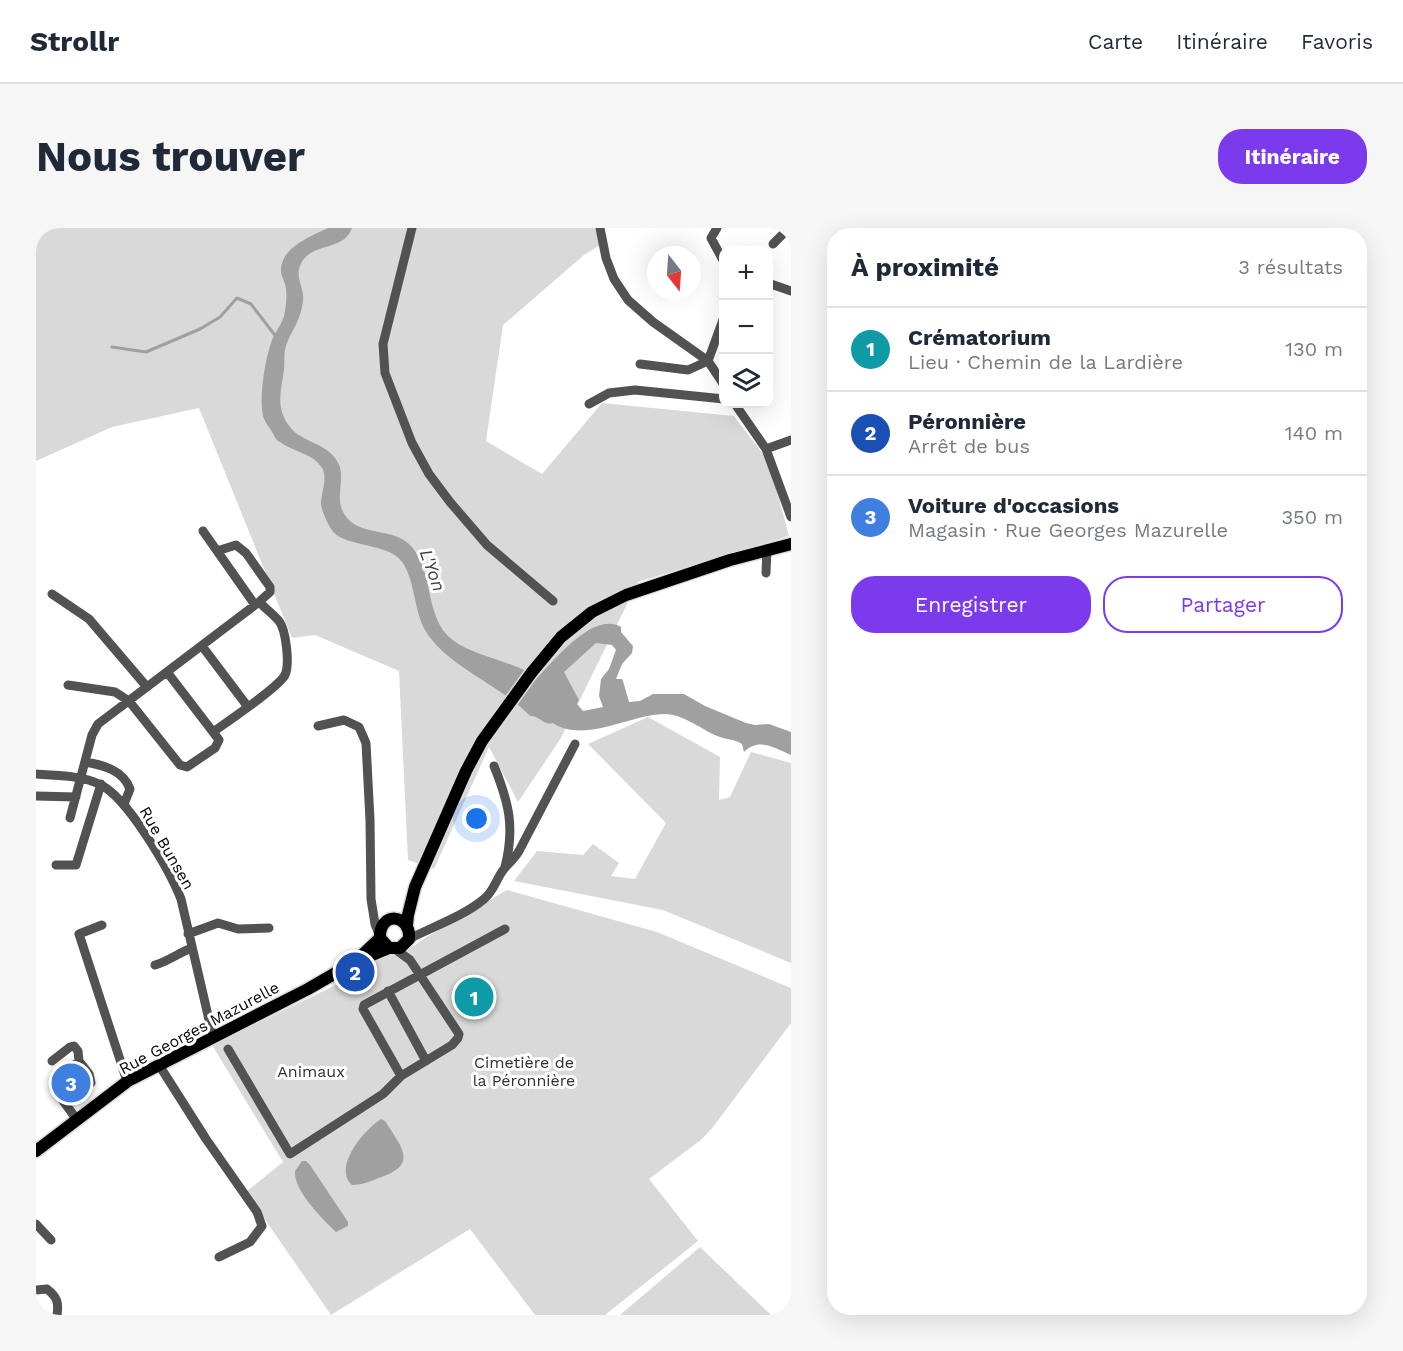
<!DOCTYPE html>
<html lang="fr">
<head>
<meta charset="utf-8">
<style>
  :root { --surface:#fff; --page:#f6f6f7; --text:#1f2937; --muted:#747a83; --line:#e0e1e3; --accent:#7c3aed }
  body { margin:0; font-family:"Work Sans",sans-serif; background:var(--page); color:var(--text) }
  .controls { position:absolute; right:18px; top:18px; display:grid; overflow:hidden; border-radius:12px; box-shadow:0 6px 24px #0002 }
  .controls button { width:54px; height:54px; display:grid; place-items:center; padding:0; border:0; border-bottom:2px solid var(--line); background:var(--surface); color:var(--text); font:30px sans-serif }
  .compass { position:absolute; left:611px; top:18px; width:54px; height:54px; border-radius:50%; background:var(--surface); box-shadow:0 6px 24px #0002; rotate:163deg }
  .you { position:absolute; left:441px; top:591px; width:21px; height:21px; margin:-15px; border:4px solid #fff; border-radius:50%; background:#1a73e8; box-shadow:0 0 0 9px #1a73e833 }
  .badge { display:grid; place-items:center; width:39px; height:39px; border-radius:50%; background:var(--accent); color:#fff; font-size:20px; font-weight:700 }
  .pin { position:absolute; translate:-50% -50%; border:3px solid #fff; box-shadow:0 2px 6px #0006 }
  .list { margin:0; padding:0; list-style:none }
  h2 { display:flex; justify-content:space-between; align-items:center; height:78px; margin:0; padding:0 24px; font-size:26px }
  h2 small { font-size:20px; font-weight:400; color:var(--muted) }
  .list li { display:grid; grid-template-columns:39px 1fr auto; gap:18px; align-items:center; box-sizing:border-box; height:84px; padding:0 24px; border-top:2px solid var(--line) }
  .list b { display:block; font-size:22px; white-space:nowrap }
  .list p { margin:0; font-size:20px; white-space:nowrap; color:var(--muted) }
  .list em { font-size:20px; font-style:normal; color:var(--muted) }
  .actions { display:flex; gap:12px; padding:18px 24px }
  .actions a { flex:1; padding:14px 0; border:2px solid var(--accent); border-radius:24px; text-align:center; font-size:21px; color:var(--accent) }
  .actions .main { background:var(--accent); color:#fff }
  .icon { flex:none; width:33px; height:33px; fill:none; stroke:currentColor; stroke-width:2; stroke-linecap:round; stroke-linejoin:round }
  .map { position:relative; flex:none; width:755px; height:1087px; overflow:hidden; border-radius:24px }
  header { display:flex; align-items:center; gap:36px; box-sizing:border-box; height:84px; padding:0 30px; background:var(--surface); border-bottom:2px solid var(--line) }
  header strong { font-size:28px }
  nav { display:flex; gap:33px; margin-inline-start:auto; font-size:21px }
  .intro { display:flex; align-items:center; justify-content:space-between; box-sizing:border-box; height:144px; padding:0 36px }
  h1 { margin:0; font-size:42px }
  .button { padding:15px 27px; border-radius:24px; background:var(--accent); color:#fff; font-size:21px; font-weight:700 }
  main { display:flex; gap:36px; padding:0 36px }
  aside { flex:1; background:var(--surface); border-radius:24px; box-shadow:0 6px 24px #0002 }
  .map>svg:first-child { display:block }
  .green { fill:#d9d9d9 }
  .water { fill:#a0a0a0; fill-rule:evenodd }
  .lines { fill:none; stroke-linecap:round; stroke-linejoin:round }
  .stream { stroke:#a0a0a0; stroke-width:3 }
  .major-casing { stroke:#dbdbdb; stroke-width:15 }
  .minor { stroke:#525252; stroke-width:9 }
  .major { stroke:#000; stroke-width:12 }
  .labels { text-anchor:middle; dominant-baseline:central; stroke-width:6; stroke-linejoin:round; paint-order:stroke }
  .street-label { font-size:16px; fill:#000; stroke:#fff }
  .park-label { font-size:16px; fill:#303030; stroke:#fff }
  .water-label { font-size:18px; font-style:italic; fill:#414141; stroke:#fff }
</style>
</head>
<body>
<header>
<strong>Strollr</strong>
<nav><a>Carte</a><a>Itinéraire</a><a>Favoris</a></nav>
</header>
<div class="intro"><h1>Nous trouver</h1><a class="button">Itinéraire</a></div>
<main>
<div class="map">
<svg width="755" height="1087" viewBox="0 0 755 1087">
  <rect width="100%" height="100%" fill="#fff"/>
  <path class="green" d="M0,0H559L564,17L548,27L467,97L450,213L506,246L566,175L698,188L733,234L753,308L602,354L525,510L482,574L453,519L398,641L372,632L363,443L279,407L256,410L163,180L76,199L0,233Z
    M612,489L684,529L683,572L694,569L715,524L755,535V735L627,682L478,653L501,623L547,627L557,616L583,635L575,648L599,651L630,595L552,516Z
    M471,662L621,704L755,760V795L677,899L666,911L613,951L662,1013L569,1087H499L434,1001L295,1087L210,964L247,934L176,817L310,752L343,729L369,724L389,710Z
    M664,1019L735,1087H584Z"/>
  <path class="water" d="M292,0H316C307,25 273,13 264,38C259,50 269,61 267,73C264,94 258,98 251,115C247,124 249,133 248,142C245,163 239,180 254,199C265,214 291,215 301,233C313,251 293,273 314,293C330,307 357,301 373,316C398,341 388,381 411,407C427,424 464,431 486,441C491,443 495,448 500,451C517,434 557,382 585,399V404L597,418L596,425L586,436L580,451H586L587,453L593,474L604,473L617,466H648L669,478L710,495L719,497L733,496L755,504V527C738,520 723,509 708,524L706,516C699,511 692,512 684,509C667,503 648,486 629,486C595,486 548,516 517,495C508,498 503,487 494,488C465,457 411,439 389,402C377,382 379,341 360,328C343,315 305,318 295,301C291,294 286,284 285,276C285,265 292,250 286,240C278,226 256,223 244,214C239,212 239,208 236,204C233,198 229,195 227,188C223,168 229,131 236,112C240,102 248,94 249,83C250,76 251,67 250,61C250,55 245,49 245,43C244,20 275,8 292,0ZM560,415L576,417L580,422L573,441L565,451L563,468L567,479L547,483L541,476L543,472L528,444Z
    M345,891L349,893C363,916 383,935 348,948C338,952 327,957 316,957C296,939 329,901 345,891Z
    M266,933H270L274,937L312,994V998L300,1004C287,992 257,962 259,943Z"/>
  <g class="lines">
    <path class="stream" d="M76,119L110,124L164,101L184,89L201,70L215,76L241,110"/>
    <g class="major-casing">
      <path id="major" d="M371,697L372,687L379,659L430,543L446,513L496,444L525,409L556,384L590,367L694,332L755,316
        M325,728L344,710C343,683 375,685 373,711L364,720H353L344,710
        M0,923L92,853L272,761L317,735L353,720"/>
    </g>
    <path class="minor" d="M376,0L347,116L349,145L376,215L393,246L414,274L451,317L517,373
      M564,0L570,30L578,51L592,72L617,94L672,133L688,157
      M681,0L675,10L688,34
      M737,16L753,0
      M732,55L755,63
      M672,133L688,89
      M604,136L652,142L672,133
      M553,176L573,165L599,162L688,171
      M699,176L730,221L755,289
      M730,221L755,212
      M167,303L219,377
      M181,323L200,317L210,325L234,359V364L223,374
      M730,345L731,321
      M16,366L53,391L111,459
      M166,418L212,479
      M131,444L177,504
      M32,457L79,464L93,473L144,537L151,539L179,520L183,512L177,504C191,494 242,460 249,447C254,436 250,402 243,393C237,386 229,380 223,374L62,496L56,507L34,590
      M282,498L308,492L323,499L330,515L334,592L335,671L339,696L343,706
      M49,534C67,537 87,542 94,561L88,576
      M458,538C473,575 479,599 469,639
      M0,546C21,548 44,547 63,556C91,568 134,643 145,671L177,809
      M0,568L40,569
      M20,637H40L65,556
      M66,697L43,706L89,847L92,853
      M152,706L182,695L202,701L233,700
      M373,711C396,699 428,688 448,671C458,663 460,651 468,641C473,635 479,630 483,623L539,516
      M119,737C133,733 142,725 156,720
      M352,763L390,833
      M192,821L254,926L347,866L365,848L416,817L422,810L423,806L374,732L359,721
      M16,833L34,819L38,818L42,823L43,833
      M123,837L170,911L221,984L226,998L214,1014L183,1029
      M365,848L327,781L328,777L469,701
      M37,869L55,855L53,846L43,833L19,853L18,860L41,892
      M0,996L15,1012
      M0,1062L11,1061C21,1069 23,1074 21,1087"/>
    <use href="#major" class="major"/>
  </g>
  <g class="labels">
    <g class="street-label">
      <text transform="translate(131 620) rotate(60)">Rue Bunsen</text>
      <text transform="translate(163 800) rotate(-28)">Rue Georges Mazurelle</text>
    </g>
    <g class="park-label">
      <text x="488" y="834">Cimetière de<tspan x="488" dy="18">la Péronnière</tspan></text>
      <text x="275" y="843">Animaux</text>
    </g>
    <g class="water-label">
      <text transform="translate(397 342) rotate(70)">L'Yon</text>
    </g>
  </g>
</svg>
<div class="controls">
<button>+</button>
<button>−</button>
<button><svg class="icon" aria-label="layers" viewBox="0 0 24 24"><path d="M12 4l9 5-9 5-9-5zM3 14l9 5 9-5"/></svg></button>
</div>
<svg class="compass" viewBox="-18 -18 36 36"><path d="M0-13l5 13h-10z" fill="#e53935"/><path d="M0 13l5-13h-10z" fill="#747a83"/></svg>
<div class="you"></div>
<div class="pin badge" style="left:438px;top:769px;background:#0f9aa8">1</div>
<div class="pin badge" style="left:319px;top:744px;background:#1a4fb4">2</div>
<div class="pin badge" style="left:35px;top:855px;background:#3f7fe0">3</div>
</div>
<aside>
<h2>À proximité<small>3 résultats</small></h2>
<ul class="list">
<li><span class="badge" style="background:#0f9aa8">1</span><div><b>Crématorium</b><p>Lieu · Chemin de la Lardière</p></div><em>130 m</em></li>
<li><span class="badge" style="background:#1a4fb4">2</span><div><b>Péronnière</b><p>Arrêt de bus</p></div><em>140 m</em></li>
<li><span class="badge" style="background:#3f7fe0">3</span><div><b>Voiture d'occasions</b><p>Magasin · Rue Georges Mazurelle</p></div><em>350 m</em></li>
</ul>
<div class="actions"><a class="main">Enregistrer</a><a>Partager</a></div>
</aside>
</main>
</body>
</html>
